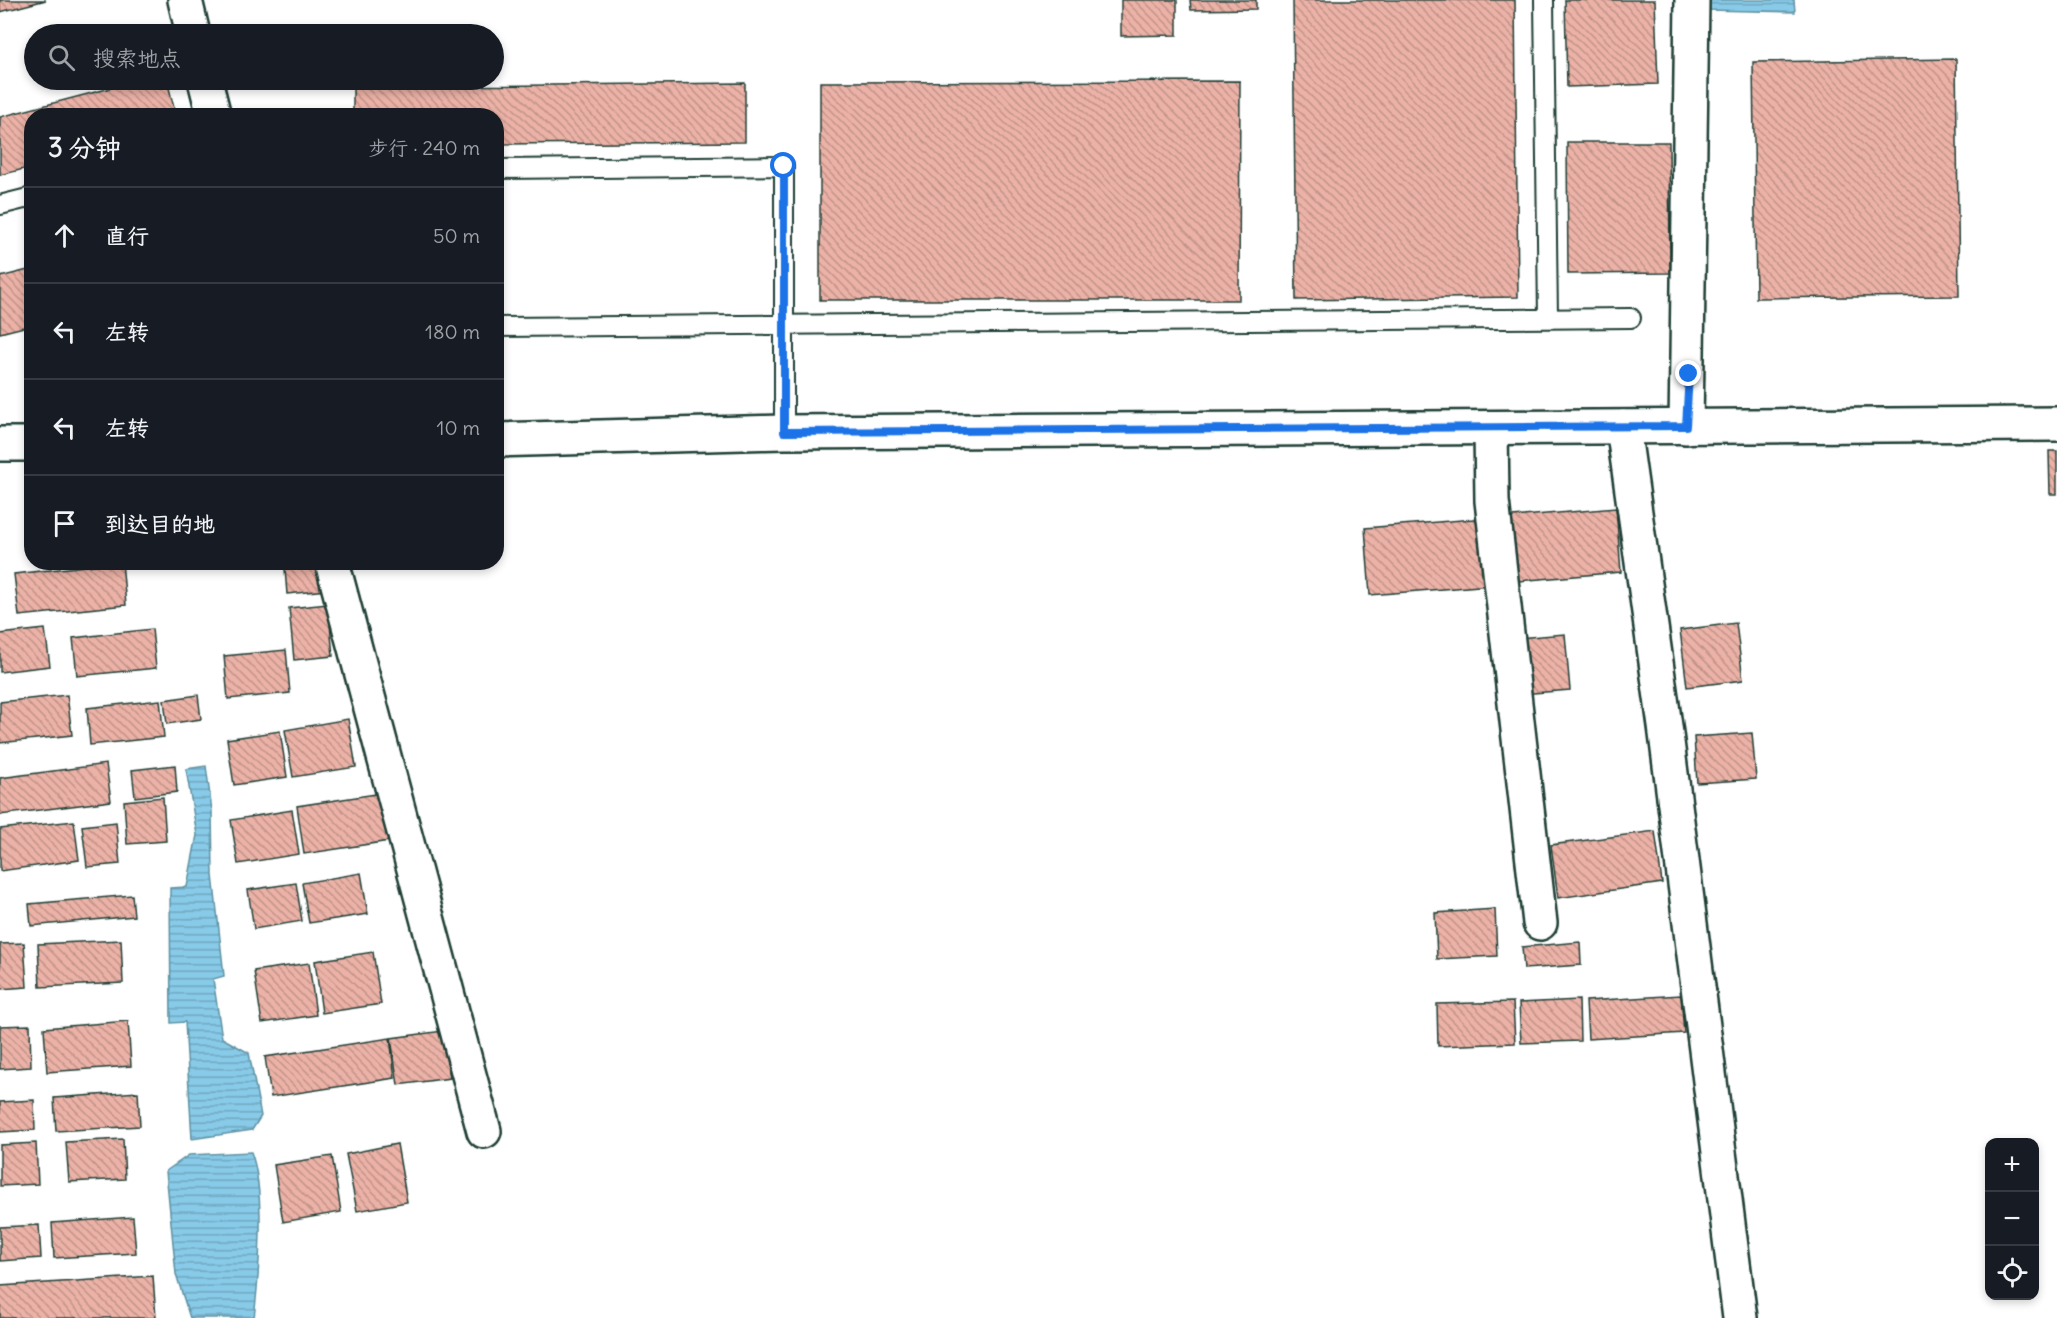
<!DOCTYPE html>
<html lang="zh">
<head>
<meta charset="utf-8">
<style>
  :root { --surface:#171b24; --page:#20242c; --text:#f1f3f6; --muted:#9ea1a6; --line:#363941 }
  body { margin:0; font-family:Delius,"LXGW WenKai TC",sans-serif; background:var(--page); color:var(--text) }
  .controls { position:absolute; right:18px; bottom:18px; display:grid; overflow:hidden; border-radius:12px; box-shadow:0 3px 9px #0003 }
  .controls button { width:54px; height:54px; display:grid; place-items:center; padding:0; border:0; border-bottom:2px solid var(--line); background:var(--surface); color:var(--text); font:30px sans-serif }
  .stop { position:absolute; width:18px; height:18px; margin:-14px; border:4px solid #1a73e8; border-radius:50%; background:#fff }
  .stop.end { background:#1a73e8; border-color:#fff; box-shadow:0 2px 6px #0008 }
  .list { margin:0; padding:0; list-style:none }
  h2 { display:flex; justify-content:space-between; align-items:center; height:78px; margin:0; padding:0 24px; font-size:26px }
  h2 small { font-size:20px; font-weight:400; color:var(--muted) }
  .list li { display:grid; grid-template-columns:39px 1fr auto; gap:18px; align-items:center; box-sizing:border-box; height:96px; padding:0 24px; border-top:2px solid var(--line) }
  .list b { display:block; font-size:22px; white-space:nowrap }
  .list em { font-size:20px; font-style:normal; color:var(--muted) }
  .icon { flex:none; width:33px; height:33px; fill:none; stroke:currentColor; stroke-width:2; stroke-linecap:round; stroke-linejoin:round }
  .map { position:relative; flex:none; width:2057px; height:1318px; overflow:hidden }
  .search { position:absolute; background:var(--surface); box-shadow:0 3px 9px #0003; left:24px; top:24px; width:480px; height:66px; display:flex; align-items:center; gap:15px; box-sizing:border-box; padding:0 21px; border-radius:33px; color:var(--muted); font-size:22px }
  .panel { position:absolute; background:var(--surface); box-shadow:0 3px 9px #0003; left:24px; top:108px; width:480px; height:462px; border-radius:24px }
  .map>svg:first-child { display:block }
  .water { fill:url(#water-rules); stroke:#5e92a1; stroke-width:1.5 }
  .building { fill:url(#building-back-hatch); stroke:#1f3d34; stroke-width:1.5 }
  .lines { fill:none; stroke-linecap:round; stroke-linejoin:round }
  .service-casing { stroke:#1f3d34; stroke-width:22 }
  .minor-casing { stroke:#1f3d34; stroke-width:38 }
  .tertiary-casing { stroke:#1f3d34; stroke-width:38 }
  .service { stroke:#fff; stroke-width:18 }
  .minor { stroke:#fff; stroke-width:33 }
  .tertiary { stroke:#fff; stroke-width:33 }
  .route { stroke:#1a73e8; stroke-width:8 }
</style>
</head>
<body>
<div class="map">
<svg width="2057" height="1318" viewBox="0 0 2057 1318">
  <defs>
    <pattern id="water-rules" width="6" height="5" patternUnits="userSpaceOnUse" patternTransform="scale(1.5)"><rect width="6" height="5" fill="#88cbe9"/><path d="M0 2.5h6" fill="none" stroke="#6fa6be"/></pattern>
    <pattern id="building-back-hatch" width="6" height="6" patternUnits="userSpaceOnUse" patternTransform="scale(1.5)"><rect width="6" height="6" fill="#ecb2a7"/><path d="M-1 5l2 2M0 0l6 6M5-1l2 2" fill="none" stroke="#bf9289"/></pattern>
  </defs>
  <rect width="100%" height="100%" fill="#fff"/>
  <filter id="ink" filterUnits="userSpaceOnUse"><feTurbulence type="fractalNoise" baseFrequency=".0167" numOctaves="2"/><feDisplacementMap in="SourceGraphic" scale="12" xChannelSelector="R" yChannelSelector="G"/><feConvolveMatrix kernelMatrix="1 2 1 2 8 2 1 2 1" color-interpolation-filters="sRGB"/></filter>
  <g filter="url(#ink)">
    <path class="water" d="M1707,0H1794L1795,12L1707,10Z
      M206,766L212,811L213,875L224,976L213,979L222,1038L249,1053L261,1116L252,1130L192,1139L185,1022L171,1023L170,888L187,887L197,835L186,769Z
      M251,1152C266,1191 259,1275 254,1318H190L176,1274L166,1171L189,1155Z"/>
    <path class="building" d="M0,0H46L0,12Z
      M1121,0H1177V35L1121,36Z
      M1190,0H1256V9L1191,10Z
      M1293,0H1515L1518,297L1296,300Z
      M1565,0H1655L1658,84L1567,87Z
      M1956,59L1959,296L1756,298L1753,62Z
      M141,80H167L176,116H32V167L0,175V117Z
      M1240,81L1239,300H820V82Z
      M745,83V142L496,144V116H353V87Z
      M1567,142H1669L1670,273L1568,274Z
      M32,269V325L0,333V277Z
      M2049,451H2057V494H2050Z
      M1616,508L1621,572L1506,582L1501,518Z
      M1486,518L1491,585L1370,595L1365,528Z
      M122,562L126,605L19,616L14,574Z
      M325,565L327,590L287,594L285,569Z
      M328,604L333,656L294,660L289,608Z
      M1736,623L1743,680L1687,687L1680,630Z
      M45,629L50,666L0,672V634Z
      M152,629L156,668L77,676L73,638Z
      M1565,634L1570,690L1521,694L1516,638Z
      M286,650L290,693L228,699L224,656Z
      M67,695L72,735L0,743V702Z
      M198,695L201,719L167,724L164,700Z
      M160,700L164,737L90,745L87,708Z
      M348,719L356,767L293,777L285,730Z
      M280,731L287,777L234,785L227,739Z
      M1752,733L1756,779L1697,783L1694,737Z
      M106,764L111,801L0,815V778Z
      M175,765L177,792L135,797L132,770Z
      M382,793L389,841L304,854L297,806Z
      M163,797L166,841L127,844L124,801Z
      M292,810L299,854L238,864L231,820Z
      M74,821L79,860L0,871V829Z
      M116,822L120,864L87,867L82,826Z
      M1655,831L1662,883L1558,898L1551,845Z
      M361,873L368,914L309,923L302,883Z
      M296,883L302,921L254,929L248,890Z
      M132,895L134,916L31,926L29,904Z
      M1495,909L1497,956L1437,959L1435,913Z
      M121,940L123,983L40,987L38,944Z
      M1580,942L1581,965L1524,969L1522,947Z
      M24,943L27,987L0,989V944Z
      M373,952L381,1004L322,1013L315,961Z
      M309,963L316,1015L262,1023L254,971Z
      M1681,995L1684,1033L1588,1039L1586,1001Z
      M1579,1000L1580,1041L1521,1043L1519,1003Z
      M1513,1002L1515,1043L1438,1046L1437,1004Z
      M128,1021L131,1066L47,1072L44,1028Z
      M30,1025L31,1067L0,1069V1026Z
      M443,1031L450,1078L398,1085L391,1038Z
      M390,1038L395,1078L271,1097L265,1057Z
      M138,1092L140,1126L56,1131L54,1098Z
      M34,1100L35,1130L0,1132V1102Z
      M123,1139L125,1179L69,1182L66,1142Z
      M36,1143L38,1184L0,1186V1145Z
      M397,1144L407,1202L357,1211L346,1154Z
      M332,1156L341,1212L283,1222L274,1165Z
      M133,1217L136,1253L54,1258L52,1223Z
      M39,1225L41,1258L0,1261V1227Z
      M153,1276L156,1318H0V1286Z"/>
    <g class="lines">
      <g class="service-casing">
        <path id="service" d="M1544,0L1548,318
          M496,169L784,166V432
          M0,205L32,197
          M496,327L1631,318"/>
      </g>
      <g class="minor-casing">
        <path id="minor" d="M185,0L193,34
          M205,80L214,116
          M1623,427L1665,726L1740,1318
          M1686,427L1692,0
          M1491,428L1492,501L1540,923
          M332,562L484,1131"/>
      </g>
      <g class="tertiary-casing">
        <path id="tertiary" d="M496,440L784,432L2057,424
          M0,444H32"/>
      </g>
      <use href="#service" class="service"/>
      <use href="#minor" class="minor"/>
      <use href="#tertiary" class="tertiary"/>
    </g>
  </g>
  <g class="lines" filter="url(#ink)">
    <path class="route" d="M784,166V432L1686,426L1689,374"/>
  </g>
</svg>
<div class="controls">
<button>+</button>
<button>−</button>
<button><svg class="icon" aria-label="locate" viewBox="0 0 24 24"><circle cx="12" cy="12" r="6"/><path d="M12 2v4M12 18v4M2 12h4M18 12h4"/></svg></button>
</div>
<div class="stop" style="left:784px;top:166px"></div>
<div class="stop end" style="left:1689px;top:374px"></div>
<div class="search"><svg class="icon" aria-label="search" viewBox="0 0 24 24"><circle cx="10" cy="10" r="6"/><path d="M15 15l6 6"/></svg>搜索地点</div>
<section class="panel">
<h2>3 分钟<small>步行 · 240 m</small></h2>
<ul class="list">
<li><svg class="icon" aria-label="ahead" viewBox="0 0 24 24"><path d="M12 20V5M6 11l6-6 6 6"/></svg><div><b>直行</b></div><em>50 m</em></li>
<li><svg class="icon" aria-label="left" viewBox="0 0 24 24"><path d="M17 20v-9H6M10 6l-5 5 5 5"/></svg><div><b>左转</b></div><em>180 m</em></li>
<li><svg class="icon" aria-label="left" viewBox="0 0 24 24"><path d="M17 20v-9H6M10 6l-5 5 5 5"/></svg><div><b>左转</b></div><em>10 m</em></li>
<li><svg class="icon" aria-label="arrive" viewBox="0 0 24 24"><path d="M6 21V4h12l-3 4 3 4H6"/></svg><div><b>到达目的地</b></div></li>
</ul>
</section>
</div>
</body>
</html>
